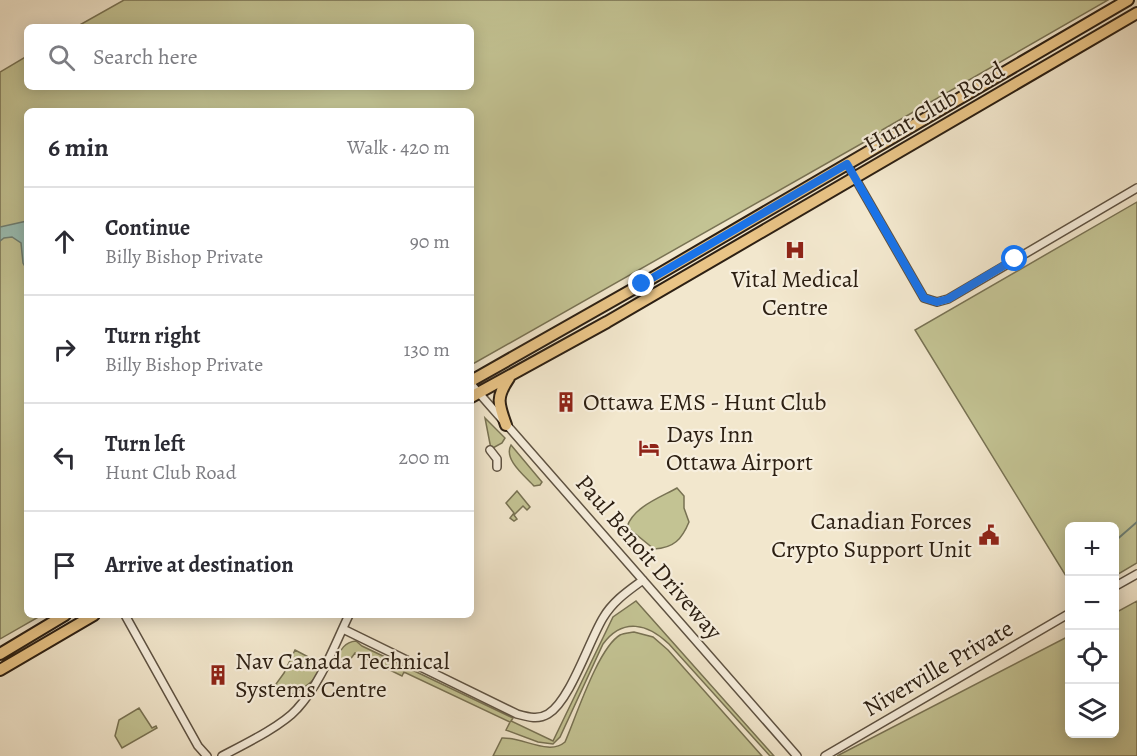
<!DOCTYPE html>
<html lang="en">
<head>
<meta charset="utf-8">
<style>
  :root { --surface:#fff; --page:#f7f7f7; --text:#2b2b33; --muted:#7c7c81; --line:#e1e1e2 }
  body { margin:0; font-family:Alegreya,serif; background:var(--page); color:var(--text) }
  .controls { position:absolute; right:18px; bottom:18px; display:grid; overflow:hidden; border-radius:9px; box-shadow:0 3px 15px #0003 }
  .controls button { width:54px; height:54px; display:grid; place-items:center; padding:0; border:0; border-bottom:2px solid var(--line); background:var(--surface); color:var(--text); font:30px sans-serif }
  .stop { position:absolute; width:18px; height:18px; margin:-14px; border:4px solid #1a73e8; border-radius:50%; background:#fff }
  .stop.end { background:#1a73e8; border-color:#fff; box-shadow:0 2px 6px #0008 }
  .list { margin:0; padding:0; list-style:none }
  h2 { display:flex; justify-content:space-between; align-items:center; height:78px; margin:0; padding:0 24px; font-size:26px }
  h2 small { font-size:20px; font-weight:400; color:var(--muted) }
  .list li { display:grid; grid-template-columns:39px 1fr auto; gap:18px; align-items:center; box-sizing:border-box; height:108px; padding:0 24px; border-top:2px solid var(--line) }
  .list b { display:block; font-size:22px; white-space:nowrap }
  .list p { margin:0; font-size:20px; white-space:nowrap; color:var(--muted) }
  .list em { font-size:20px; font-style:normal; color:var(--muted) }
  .icon { flex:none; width:33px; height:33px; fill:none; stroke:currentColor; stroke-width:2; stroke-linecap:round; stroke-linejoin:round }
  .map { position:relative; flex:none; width:1137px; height:756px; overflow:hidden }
  .search { position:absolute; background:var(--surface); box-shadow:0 3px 15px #0003; left:24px; top:24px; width:450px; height:66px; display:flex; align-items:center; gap:15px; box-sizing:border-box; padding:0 21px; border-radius:9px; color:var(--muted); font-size:22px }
  .panel { position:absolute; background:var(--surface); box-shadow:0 3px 15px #0003; left:24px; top:108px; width:450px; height:510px; border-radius:9px }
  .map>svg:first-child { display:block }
  .green { fill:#c3c393; stroke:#787253; stroke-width:1.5 }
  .water { fill:#9bc0b6; stroke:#6f8075; stroke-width:1.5 }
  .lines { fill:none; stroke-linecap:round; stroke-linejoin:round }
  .stream { stroke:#6f8075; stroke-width:2 }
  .street-casing { stroke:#5e5242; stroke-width:10 }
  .primary-casing { stroke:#2d2013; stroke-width:14 }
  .street { stroke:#f7efde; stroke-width:7 }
  .primary { stroke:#e9c486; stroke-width:10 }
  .route { stroke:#1a73e8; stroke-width:8 }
  .labels { text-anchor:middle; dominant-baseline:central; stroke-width:4.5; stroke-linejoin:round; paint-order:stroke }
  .street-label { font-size:24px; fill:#2d2013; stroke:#f7efde }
  .poi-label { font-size:24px; fill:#2d2013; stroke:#f7efde; text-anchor:start }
</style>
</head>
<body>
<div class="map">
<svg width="1137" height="756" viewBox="0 0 1137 756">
  <rect width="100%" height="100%" fill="#f2e7cd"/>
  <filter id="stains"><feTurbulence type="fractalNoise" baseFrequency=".00333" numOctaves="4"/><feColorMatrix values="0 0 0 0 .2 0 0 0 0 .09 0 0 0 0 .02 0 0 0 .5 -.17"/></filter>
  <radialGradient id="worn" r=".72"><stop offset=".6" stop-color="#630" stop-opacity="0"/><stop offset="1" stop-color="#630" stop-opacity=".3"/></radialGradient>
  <path class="green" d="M124,0H1108L882,130V132L471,365V111H27V615H42L0,639V72L27,56V87H471V27H76Z
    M1137,202V563L1115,576L1114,526H1070L1069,581L915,330Z
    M485,418L505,438L502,443L491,449Z
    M511,445L542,482L540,485L534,486C525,476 503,459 511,445Z
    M677,488L684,496V508L689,522C682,539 674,548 654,549L627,527C633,507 661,497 677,488Z
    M517,491L530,507L527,510L523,506L514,515L517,519L514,521L510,518L514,513L506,503Z
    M636,601L774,756H770L669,644C648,624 623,617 603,644L560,737L553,744L538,742L506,730L510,722L404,672L402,676L355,653L346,665L337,661C340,649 345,642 356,641L362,646L513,718L511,721L553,741L613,617Z
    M1137,601V756H837L1069,636L1070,734H1114L1115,613Z
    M634,632L653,637L668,650L762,756H493L502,738C523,737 549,756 565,742C576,717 598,648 620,635C624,633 629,633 634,632Z
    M295,650L318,662C323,678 305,687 293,694L287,692L282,696L276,684L284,673Z
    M139,708L152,728L156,726L157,728L122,748L115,736L119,720Z"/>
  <path class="water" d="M27,221V270L23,263L21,243L12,237L4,238L0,241V227Z"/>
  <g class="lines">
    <path class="stream" d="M1114,542L1137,522"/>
    <g class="street-casing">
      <path id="street" d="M847,164L924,298L937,302L948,299L1137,188
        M471,384L797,756
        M490,450L497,459V467
        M1114,587L1137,574
        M125,615L198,746L207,756
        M343,629L517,714C528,717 538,720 548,714C570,701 589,641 603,618C613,601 628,591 643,580
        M222,756C243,745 282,726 297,709C321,683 334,646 349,615
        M825,756L1070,613"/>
    </g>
    <g class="primary-casing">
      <path id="primary" d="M471,381L642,284L1128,0
        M471,397L607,322L1137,13
        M506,425C498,403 496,397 509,378
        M0,654L65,615
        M0,670L94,615"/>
    </g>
    <use href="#street" class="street"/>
    <use href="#primary" class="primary"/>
  </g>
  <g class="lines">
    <path class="route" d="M642,284L847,164L924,298L937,302L948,299L1015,259"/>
  </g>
  <defs>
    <g id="hospital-bare" transform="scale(1.62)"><path d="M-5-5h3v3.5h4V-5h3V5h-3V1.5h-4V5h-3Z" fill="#8f2418" stroke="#f7efde" stroke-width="2.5" paint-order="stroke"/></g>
    <g id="building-bare" transform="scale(1.62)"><path d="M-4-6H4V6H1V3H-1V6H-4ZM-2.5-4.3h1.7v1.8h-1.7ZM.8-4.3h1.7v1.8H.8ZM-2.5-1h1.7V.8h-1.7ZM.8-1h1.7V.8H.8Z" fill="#8f2418" stroke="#f7efde" stroke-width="2.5" paint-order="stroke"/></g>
    <g id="hotel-bare" transform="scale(1.62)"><path d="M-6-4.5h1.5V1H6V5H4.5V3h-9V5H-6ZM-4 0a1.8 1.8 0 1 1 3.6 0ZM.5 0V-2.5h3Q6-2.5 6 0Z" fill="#8f2418" stroke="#f7efde" stroke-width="2.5" paint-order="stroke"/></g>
    <g id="civic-bare" transform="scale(1.62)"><path d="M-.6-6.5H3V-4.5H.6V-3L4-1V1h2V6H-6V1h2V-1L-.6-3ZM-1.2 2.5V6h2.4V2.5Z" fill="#8f2418" stroke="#f7efde" stroke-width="2.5" paint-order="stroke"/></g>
  </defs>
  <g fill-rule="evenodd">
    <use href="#hospital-bare" x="795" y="250"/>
    <use href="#building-bare" x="566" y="402"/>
    <use href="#hotel-bare" x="649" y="448"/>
    <use href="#civic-bare" x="989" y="535"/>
    <use href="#building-bare" x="218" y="675"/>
  </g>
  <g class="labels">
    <g class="street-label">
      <text transform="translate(934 107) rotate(-30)">Hunt Club Road</text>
      <text transform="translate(649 557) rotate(49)">Paul Benoit Driveway</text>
      <text transform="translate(938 668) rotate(-30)">Niverville Private</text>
    </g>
    <g class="poi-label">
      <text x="795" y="279" text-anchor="middle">Vital Medical<tspan x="795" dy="28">Centre</tspan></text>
      <text x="583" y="402">Ottawa EMS - Hunt Club</text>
      <text x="666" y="434">Days Inn<tspan x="666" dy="28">Ottawa Airport</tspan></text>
      <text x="972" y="521" text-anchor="end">Canadian Forces<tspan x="972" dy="28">Crypto Support Unit</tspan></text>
      <text x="235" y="661">Nav Canada Technical<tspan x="235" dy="28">Systems Centre</tspan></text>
    </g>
  </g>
  <rect width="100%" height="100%" filter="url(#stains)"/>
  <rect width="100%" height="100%" fill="url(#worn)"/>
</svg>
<div class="controls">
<button>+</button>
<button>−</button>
<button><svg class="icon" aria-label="locate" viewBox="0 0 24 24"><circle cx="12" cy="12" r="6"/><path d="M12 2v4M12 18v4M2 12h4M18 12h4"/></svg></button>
<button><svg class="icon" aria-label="layers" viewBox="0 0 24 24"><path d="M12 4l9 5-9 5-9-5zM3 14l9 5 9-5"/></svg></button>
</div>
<div class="stop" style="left:1015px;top:259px"></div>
<div class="stop end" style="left:642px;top:284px"></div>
<div class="search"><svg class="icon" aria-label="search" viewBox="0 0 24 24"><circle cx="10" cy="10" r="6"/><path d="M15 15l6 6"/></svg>Search here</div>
<section class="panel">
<h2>6 min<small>Walk · 420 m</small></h2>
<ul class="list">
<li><svg class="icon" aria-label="ahead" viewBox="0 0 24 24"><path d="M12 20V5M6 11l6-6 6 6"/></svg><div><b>Continue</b><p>Billy Bishop Private</p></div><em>90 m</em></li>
<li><svg class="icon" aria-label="right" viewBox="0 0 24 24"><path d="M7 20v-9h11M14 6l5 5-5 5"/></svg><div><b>Turn right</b><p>Billy Bishop Private</p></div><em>130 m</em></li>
<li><svg class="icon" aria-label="left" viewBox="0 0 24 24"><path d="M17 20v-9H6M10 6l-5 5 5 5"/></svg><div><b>Turn left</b><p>Hunt Club Road</p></div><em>200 m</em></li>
<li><svg class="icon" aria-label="arrive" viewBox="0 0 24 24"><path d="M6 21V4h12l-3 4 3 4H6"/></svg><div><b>Arrive at destination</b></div></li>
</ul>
</section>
</div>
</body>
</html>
